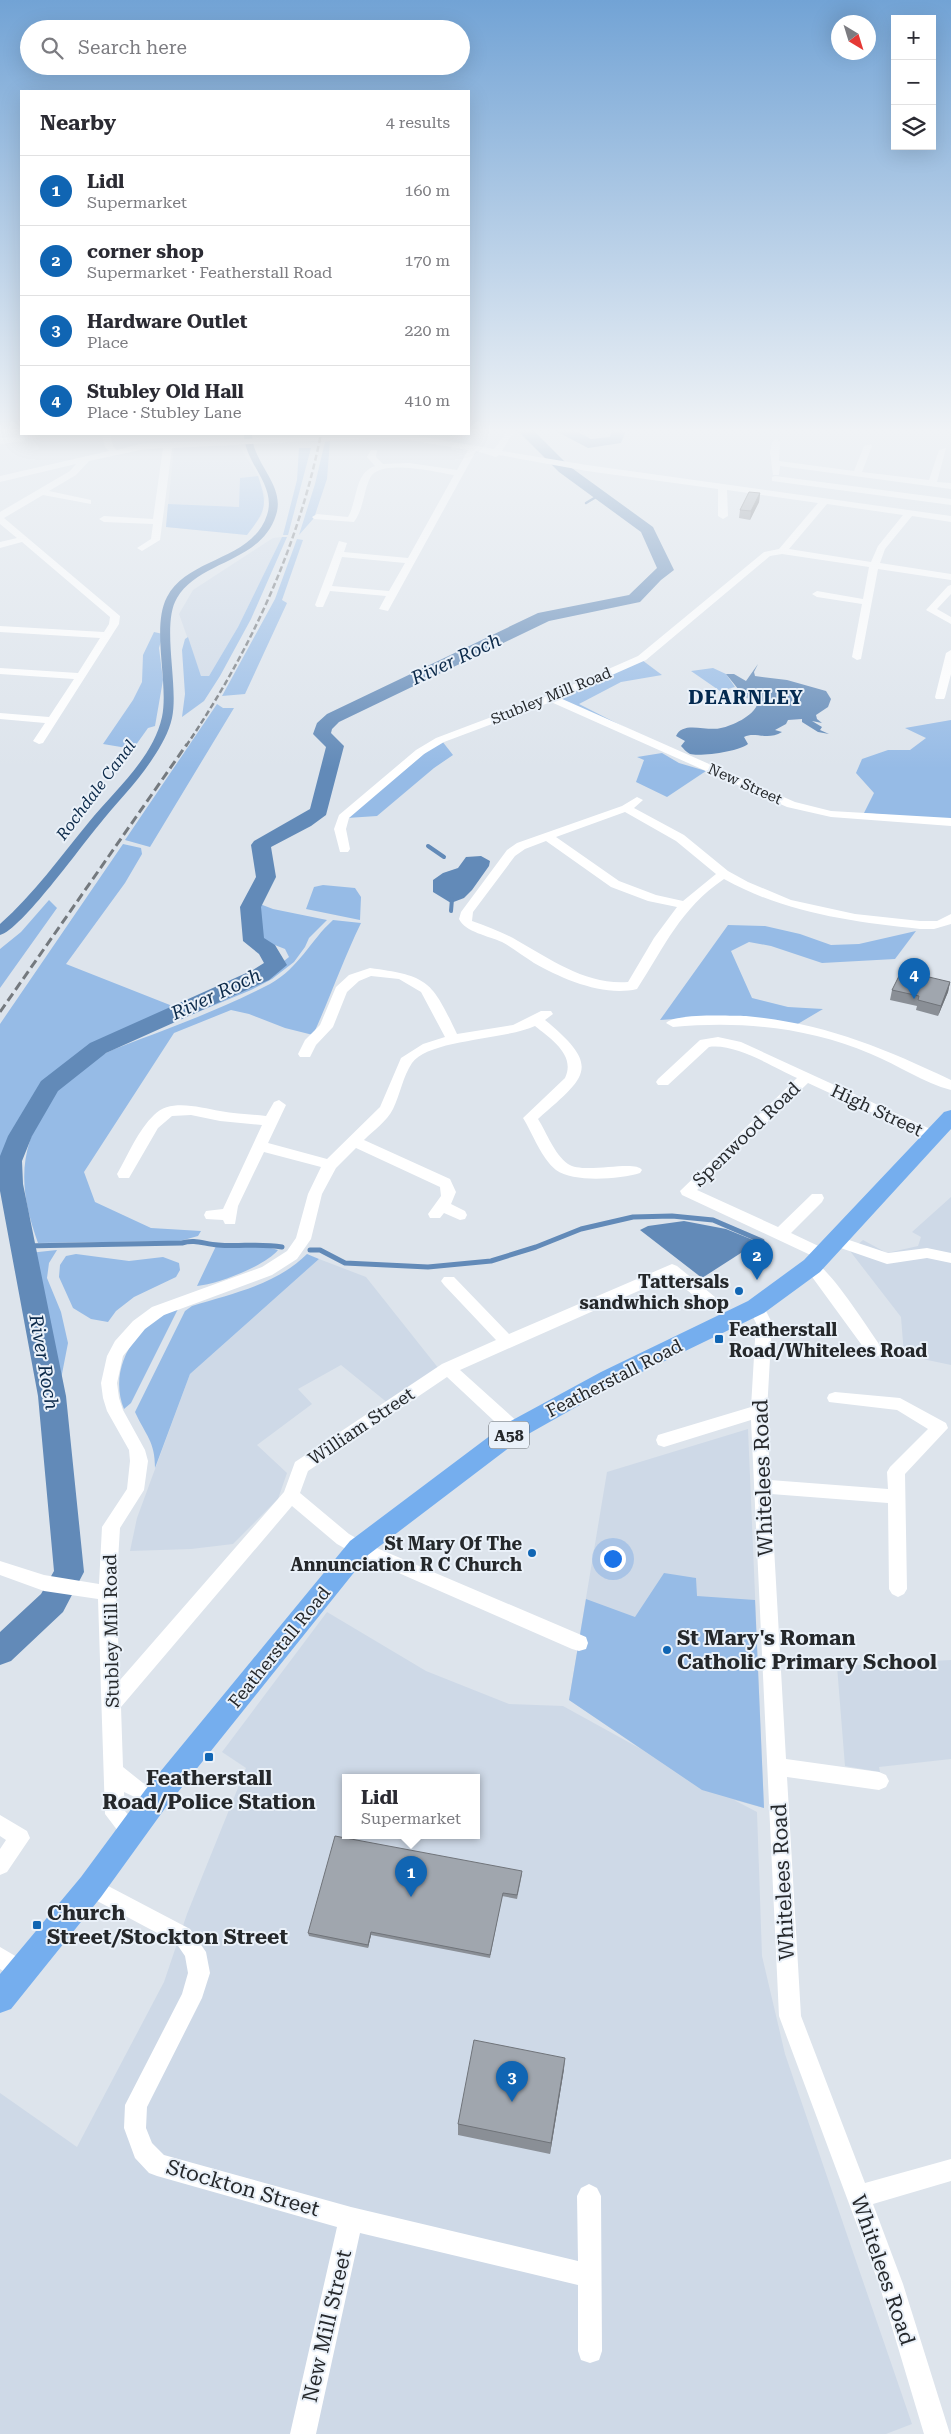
<!DOCTYPE html>
<html lang="en">
<head>
<meta charset="utf-8">
<style>
  :root { --surface:#fff; --page:#f7f7f7; --text:#2b2b33; --muted:#7c7c81; --line:#e1e1e2; --accent:#1065b3 }
  body { margin:0; font-family:"Roboto Serif",serif; background:var(--page); color:var(--text) }
  .controls { position:absolute; right:15px; top:15px; display:grid; overflow:hidden; border-radius:0px; box-shadow:0 5px 20px #0002 }
  .controls button { width:45px; height:45px; display:grid; place-items:center; padding:0; border:0; border-bottom:1px solid var(--line); background:var(--surface); color:var(--text); font:25px sans-serif }
  .compass { position:absolute; left:831px; top:15px; width:45px; height:45px; border-radius:50%; background:var(--surface); box-shadow:0 5px 20px #0002; rotate:142deg }
  .you { position:absolute; left:612px; top:1558px; width:18px; height:18px; margin:-12px; border:4px solid #fff; border-radius:50%; background:#1a73e8; box-shadow:0 0 0 8px #1a73e833 }
  .badge { display:grid; place-items:center; width:32px; height:32px; border-radius:50%; background:var(--accent); color:#fff; font-size:16px; font-weight:700 }
  .pin { position:absolute; translate:-50% -41px; filter:drop-shadow(0 1px 2px #0008) }
  .pin::after { content:''; position:absolute; top:26px; width:18px; height:15px; background:inherit; clip-path:polygon(0 0,100% 0,50% 100%) }
  .popup { position:absolute; left:342px; top:1774px; width:138px; height:65px; box-sizing:border-box; display:grid; place-content:center; border-radius:0px; background:var(--surface); filter:drop-shadow(0 1px 4px #0005); font-size:16px; white-space:nowrap; color:var(--muted) }
  .popup b { font-size:19px; color:var(--text) }
  .popup::after { content:''; position:absolute; left:50%; top:100%; margin-left:-10px; border:10px solid transparent; border-top-color:var(--surface) }
  .list { margin:0; padding:0; list-style:none }
  h2 { display:flex; justify-content:space-between; align-items:center; height:65px; margin:0; padding:0 20px; font-size:21px }
  h2 small { font-size:16px; font-weight:400; color:var(--muted) }
  .list li { display:grid; grid-template-columns:32px 1fr auto; gap:15px; align-items:center; box-sizing:border-box; height:70px; padding:0 20px; border-top:1px solid var(--line) }
  .list b { display:block; font-size:19px; white-space:nowrap }
  .list p { margin:0; font-size:16px; white-space:nowrap; color:var(--muted) }
  .list em { font-size:16px; font-style:normal; color:var(--muted) }
  .icon { flex:none; width:28px; height:28px; fill:none; stroke:currentColor; stroke-width:2; stroke-linecap:round; stroke-linejoin:round }
  .map { position:relative; flex:none; width:951px; height:2434px; overflow:hidden }
  .search { position:absolute; background:var(--surface); box-shadow:0 5px 20px #0002; left:20px; top:20px; width:450px; height:55px; display:flex; align-items:center; gap:12px; box-sizing:border-box; padding:0 18px; border-radius:28px; color:var(--muted); font-size:19px }
  .panel { position:absolute; background:var(--surface); box-shadow:0 5px 20px #0002; left:20px; top:90px; width:450px; height:345px; border-radius:0px }
  .map>svg:first-child { display:block }
  .built { fill:#ced9e7; fill-rule:evenodd }
  .green { fill:#96bbe6 }
  .water { fill:#628ab8 }
  .lines { fill:none; stroke-linecap:round; stroke-linejoin:round }
  .stream-far2 { stroke:#628ab8; stroke-width:2.5 }
  .stream-far1 { stroke:#628ab8; stroke-width:4 }
  .stream { stroke:#628ab8; stroke-width:5 }
  .canal { fill:#628ab8; fill-rule:evenodd }
  .river { fill:#628ab8; fill-rule:evenodd }
  .minor { fill:#fff; fill-rule:evenodd }
  .highway { fill:#75aeee; fill-rule:evenodd }
  .rail-far1 { stroke:#74797e; stroke-width:2.5; stroke-dasharray:6 3; stroke-linecap:butt }
  .rail { stroke:#74797e; stroke-width:3; stroke-dasharray:9 4.5; stroke-linecap:butt }
  .wall { fill:#8a8f96 }
  .shaded-wall { fill:#70747a }
  .building { fill:#a0a6ae; stroke:#70747a }
  .poi-dot { fill:#1065b3; stroke:#eaf1f9; stroke-width:2 }
  .labels { text-anchor:middle; dominant-baseline:central; stroke-width:4; stroke-linejoin:round; paint-order:stroke }
  .far-street-label { font-size:15px; fill:#25282b; stroke:#eaf1f9 }
  .far-water-label { font-size:16px; font-style:italic; fill:#0c2a4a; stroke:#eaf1f9 }
  .shield { fill:#eaf1f9; stroke:#606469; stroke-width:1 }
  .shield-label { font-size:16px; font-weight:bold; fill:#25282b }
  .street-label { font-size:18px; fill:#25282b; stroke:#eaf1f9 }
  .poi-label { font-size:18px; font-weight:bold; fill:#25282b; stroke:#eaf1f9; text-anchor:end }
  .water-label { font-size:19px; font-style:italic; fill:#0c2a4a; stroke:#eaf1f9 }
  .far-district-label { font-size:19px; font-weight:bold; letter-spacing:1px; fill:#042a50; stroke:#eaf1f9 }
  .near-street-label { font-size:21px; fill:#25282b; stroke:#eaf1f9 }
  .near-poi-label { font-size:21px; font-weight:bold; fill:#25282b; stroke:#eaf1f9; text-anchor:start }
</style>
</head>
<body>
<div class="map">
<svg width="951" height="2434" viewBox="0 0 951 2434">
  <rect width="100%" height="100%" fill="#dde4ec"/>
  <path class="built" d="M469,428H481L462,446L403,435L469,434Z
    M231,446L240,447L258,476L265,496L262,515L247,535L166,527L174,447Z
    M282,537L238,627L209,676H201L179,614L193,590L273,538Z
    M951,1197V1365L904,1355L901,1317L850,1251L863,1240L887,1253L918,1246L921,1237L912,1232Z
    M319,1259L366,1277L439,1369L389,1404L341,1365L298,1389L312,1404L257,1445L287,1473L278,1499L233,1544L191,1549L130,1551L137,1518L190,1374Z
    M748,1429L764,1808L734,1800L757,1812L762,1956L785,2054L912,2424L886,2434H0V2093L77,2147L164,1982L187,1914L246,1768L222,1752L327,1612L426,1671L509,1704L563,1706L641,1749L569,1700L607,1472ZM346,1778H476V1836H346Z
    M951,1660V1759L879,1767L880,1772L845,1766L837,1666Z"/>
  <path class="green" d="M330,441L327,479L314,518L299,535L315,484L325,442Z
    M299,448H311L288,535H283L297,480Z
    M258,476C268,506 266,510 247,535L166,527L168,504L239,507L240,478Z
    M282,537H287L251,619L220,676L204,701L182,717L185,694L182,650L185,639L188,637L201,676H209L238,627Z
    M297,539L303,540L282,600L287,603L245,694L222,696L275,599Z
    M154,632L163,634L159,648L163,680L155,726L148,728L133,749L103,744L133,700L142,682L143,655Z
    M642,660L662,675L621,682L579,704L626,728L562,702L561,698L565,694Z
    M713,668L726,674L735,687L720,691L691,671Z
    M217,704L223,708H234L150,847L125,840Z
    M951,720V820L864,813L874,793L856,773L862,759L888,750H910L926,738L905,728Z
    M442,741L453,755L434,768L377,816L347,818L431,748Z
    M662,753L679,763L706,771L667,797L636,782L644,760L637,757Z
    M123,844L141,848L142,854L125,883L66,964L175,1007L102,1039L72,1060L38,1089L3,1152L0,1165V1024Z
    M323,885L355,888L361,897L360,920L306,909L314,887Z
    M49,900L57,908L0,988V949L21,932Z
    M252,901L273,909L327,920L309,938L305,947L294,962L272,979L251,990L109,1049L83,1062L104,1049L247,985L270,972L289,957L285,949L257,938Z
    M333,920L361,923C343,960 330,998 313,1035L285,1028L249,1014L231,1010L174,1033L84,1172L95,1202L151,1228L201,1231L198,1236L180,1241L38,1243C19,1190 17,1151 49,1102C59,1088 71,1073 85,1064C110,1049 136,1041 162,1031C199,1017 235,1002 270,984C300,967 309,942 333,920Z
    M728,925L765,926L800,934L831,945L859,944L916,931L895,959L822,963L771,946L749,942L731,951L752,998L788,1007L823,1009L796,1025L701,1017L660,1020Z
    M260,1245L278,1250C265,1266 218,1284 197,1286L216,1246Z
    M57,1250L49,1263L47,1278L61,1312L68,1343L61,1379L54,1380L29,1253Z
    M76,1254L129,1261L163,1257L179,1263L180,1270L176,1277L134,1297L116,1311L108,1322L91,1319L73,1308L59,1277L60,1265L66,1256Z
    M307,1254L319,1259L190,1374L155,1468C155,1441 146,1436 135,1412L185,1311L192,1306C233,1293 276,1285 307,1254Z
    M178,1309L131,1403L124,1409C107,1368 137,1321 178,1309Z
    M664,1573L696,1578L697,1596L755,1600L764,1808L702,1790L569,1700L586,1599L635,1617Z"/>
  <path class="water" d="M758,664L754,672L755,676L787,680L826,691L831,699L828,707L816,715L817,719L822,723L812,721L822,727L820,730L829,734L818,732L802,722V719L788,720L786,724L775,730L782,732C767,741 755,731 744,737L748,744C741,751 700,757 690,754C686,752 684,749 681,746L685,741L676,736C683,720 707,732 721,728C732,726 753,716 757,705L743,695L726,674H734L746,681Z
    M481,856L490,861L489,866L472,890L464,898L451,903L433,892V880L443,873L458,868L466,857Z
    M684,1221L726,1229L758,1242L702,1278L640,1230L648,1226Z"/>
  <g class="lines">
    <path class="stream-far2" d="M586,503L601,494"/>
    <path class="stream-far1" d="M428,846L444,857
      M451,911L452,899"/>
    <path class="stream" d="M23,1246L182,1243C195,1239 204,1244 218,1245C239,1247 260,1243 282,1247
      M310,1250H320L345,1263L428,1267L491,1261L536,1247L581,1229L633,1217L672,1216L713,1220L762,1241"/>
    <path class="canal" d="M244,434H252C252,463 286,485 276,515C261,563 199,560 177,598C161,624 179,686 172,718C169,732 161,746 153,758C137,783 116,803 98,826C81,846 21,930 0,935V924C34,894 60,857 89,822C115,790 153,758 162,717C169,683 151,627 167,597C188,557 252,561 267,515C277,485 244,463 244,434Z"/>
    <path class="river" d="M521,428H536L534,431L569,466L653,527L674,570L661,580L640,602L549,621L339,722L332,729L331,733L344,746L326,815L311,826L271,847L276,877L261,907L264,938L275,945L287,965L269,980L106,1053L58,1091L32,1136L22,1161L23,1184L66,1396L84,1572L63,1612L11,1661L0,1665V1632L41,1594L54,1571L38,1396L0,1191V1156L8,1136L41,1081L90,1043L253,970L264,963L259,954L243,941L240,907L256,877L251,845L254,841L310,809L326,747L313,734L317,723L327,714L538,613L629,595L657,568L641,532L559,472L521,434L519,431Z
      M550,428H570L591,439L610,437L613,428H627L621,443L588,448Z"/>
    <path class="minor" d="M510,428H519L509,439L502,451L587,465L951,516V522L912,516L885,549L880,563L951,574V580L878,569L861,659L857,660L852,657L862,604L817,597L812,594L817,591L863,599L869,567L782,554L770,556L646,660L560,698L795,802L831,811L951,818V826L831,817L787,807L551,702L444,742L424,754L349,818L346,829L350,849L348,852H340L334,829L339,815L416,750L436,738L547,696L638,656L764,552L779,549L818,503L727,490L728,516L723,519L718,516V489L587,471L499,455L496,457L476,451L388,611L379,609L386,596L330,591L323,607H317L315,605L339,541L347,543L344,552L408,558L454,475C436,472 379,458 370,478C363,493 364,508 354,522L314,519L312,517L317,514L348,517C358,500 354,473 375,466L367,457L371,450H377L376,457L383,464L409,463L457,470L468,450L392,437L172,448L160,540L142,551L137,548L151,539L153,524L104,522L99,519L104,516L153,519L163,448L140,450L89,461L76,475L49,491L91,500V504L43,495L4,518L120,616L119,624L43,743L39,744L33,741L45,723L0,719V713L49,717L74,679L0,674V668L78,673L100,638L0,632V626L104,632L109,624L110,617L22,542L0,548V542L17,538L0,524V512L70,471L76,464L0,482V476L109,451L105,447L102,434H110L113,446L117,450L140,444L348,434H405L494,449ZM827,504L903,515L878,546L871,562L789,549ZM342,557L405,563L389,591L332,586Z
      M22,436L25,437V441L0,444V438Z
      M776,439L780,442L779,461L854,471L864,446L871,444L872,446L862,472L929,480L939,450L946,448L937,482L951,483V489L780,466L779,475H773L770,452L772,442Z
      M775,476L951,499V505L772,481V477Z
      M951,585V594L937,609L951,617V624L926,610L948,586Z
      M951,650V674L945,697L944,699H936L935,697L946,653Z
      M637,797L643,800L634,808L684,835L728,871L748,882L791,900L855,914L920,921H937L951,914V924L934,929H920C852,922 785,913 724,879C680,909 665,946 637,989C604,997 562,979 534,963C523,956 513,948 502,942C489,936 465,932 459,919L461,912L507,850L517,843L622,806ZM625,812L676,841L716,874L683,901L656,895L619,881L556,837ZM546,841L611,887L648,901L677,907L654,938L628,982C586,985 552,960 518,941C503,932 488,927 472,921L473,912L515,856L525,849Z
      M370,968C430,976 432,982 457,1034L513,1025L541,1011H551L553,1014L545,1020C602,1067 587,1076 538,1119C547,1133 554,1154 568,1164C584,1175 635,1159 642,1170L640,1173C620,1179 574,1183 556,1170C541,1158 533,1134 523,1118L565,1078C576,1055 551,1039 535,1026C505,1040 429,1039 412,1063C403,1076 400,1095 393,1109C387,1121 373,1131 364,1140L450,1179L456,1192L451,1204L465,1211L467,1215L465,1219L460,1220L444,1213L440,1218H430L428,1214L441,1196L440,1187L356,1148L336,1168L322,1194L311,1239L297,1259L272,1275L164,1315L145,1329L123,1356L117,1383L119,1398L123,1410L145,1450L148,1461L144,1490L120,1528L116,1593L120,1680L284,1492L295,1462L442,1364L496,1340L444,1285L441,1281L444,1277H454L509,1334L672,1264L677,1266L715,1297L713,1301H701L670,1277L460,1370L521,1425L523,1430L521,1435L515,1437L509,1435L447,1377L308,1471L300,1493L349,1534L365,1543L586,1637L588,1643L586,1649L579,1651L572,1649L353,1553L337,1544L292,1506L121,1707L123,1767L143,1783L163,1792L166,1798L163,1804L156,1807L124,1792L125,1811L141,1832L138,1839L131,1841L124,1839L105,1814L98,1599L44,1591L0,1575V1561L44,1575L99,1584L102,1527L127,1489L130,1461L129,1450L107,1411L103,1398L101,1383L107,1356L115,1341L133,1321L152,1307L262,1267L287,1251L296,1238L308,1194L321,1167L264,1152L238,1206L235,1224H225L223,1220L206,1219L204,1215L206,1211L223,1209L262,1125L220,1121L191,1115L172,1116L158,1128L129,1178H119L117,1174C128,1155 138,1130 154,1115C171,1098 200,1108 220,1111C236,1114 251,1114 266,1116L274,1102L279,1100L286,1105L268,1143L327,1159L380,1107L401,1058L423,1044L445,1037L421,992L399,979L371,976L359,981L347,992L333,1027L316,1045L310,1057H300L298,1054L305,1040L320,1025L336,987L349,975Z
      M746,1016C823,1023 882,1047 951,1080V1090C924,1083 898,1065 871,1054C807,1027 742,1021 673,1027L666,1023C675,1013 731,1016 746,1016Z
      M718,1037L741,1042L939,1133L941,1136L939,1139H929L808,1083L697,1190L778,1227L812,1194H822L824,1198L822,1202L791,1233L829,1251L832,1255L829,1259H819L682,1195L680,1191L797,1078C773,1067 735,1043 709,1047L668,1085H658L656,1082L658,1079L700,1040Z
      M837,1236L888,1253L927,1248L951,1253V1263L927,1258L887,1264L832,1245L829,1241L832,1237Z
      M812,1261C828,1265 869,1330 881,1347L883,1351L881,1355L875,1357L869,1355L807,1270L804,1266L807,1262Z
      M756,1301L762,1303L772,1323L767,1411L770,1480L888,1489L887,1472L890,1467L928,1429L897,1410L829,1402L827,1398L829,1394L835,1392L900,1398L946,1423L948,1428L905,1474L907,1589L904,1594L898,1597L892,1594L889,1589L888,1503L771,1494L786,1759L879,1772L886,1775L889,1781L886,1787L879,1790L787,1777L801,2016L865,2183L951,2159V2181L873,2204L903,2284L950,2434H924L879,2284L779,2016L751,1420L664,1447L658,1445L656,1440L658,1435L751,1407L756,1323L748,1307L750,1303Z
      M0,1815L27,1831L30,1838L7,1872L0,1875V1849L6,1840L0,1836Z
      M91,1877L190,1929L206,1952L210,1973L202,1998L147,2107L146,2128L152,2143L164,2155L351,2207L578,2261L577,2196L581,2188L589,2184L597,2188L601,2196L602,2351L599,2360L590,2363L581,2360L578,2351V2285L360,2233L316,2434H290L337,2227L157,2176L149,2173L135,2158L124,2128L125,2105L182,1994L188,1973L185,1956L176,1943L84,1894L81,1887L84,1880Z
      M0,1947L29,1964L32,1971L29,1978L21,1982L0,1969Z"/>
    <path class="highway" d="M951,1110V1129L820,1272L764,1313L617,1384L523,1437L368,1555L166,1807L101,1897L11,2009L0,2013V1974L81,1877L146,1789L350,1541L507,1423L601,1372L748,1301L804,1260L944,1112Z"/>
    <path class="rail-far1" d="M186,746C251,650 298,548 321,434"/>
    <path class="rail" d="M0,1012L187,744"/>
  </g>
  <path class="wall" d="M760,493L759,502L750,520L739,518L740,510Z
    M928,980L950,982L948,992L938,1016L916,1010L917,1006L890,1000L892,990Z
    M522,1874L517,1899L502,1896L490,1958L371,1935L368,1948L309,1936L308,1933Z
    M564,2069L550,2154L458,2135V2124Z"/>
  <path class="shaded-wall" d="M760,493L759,502L750,520L751,511Z
    M950,982L948,992L938,1016L941,1006Z
    M371,1932V1935L368,1948V1945Z
    M565,2058L564,2069L550,2154L551,2143Z"/>
  <path class="building" d="M749,492L760,493L751,511L740,510Z
    M901,972L928,980L929,977L950,982L941,1006L918,1000L919,996L892,990Z
    M335,1836L522,1871L517,1895L503,1893L490,1955L371,1932L368,1945L308,1933Z
    M474,2040L565,2058L551,2143L458,2124Z"/>
  <linearGradient id="sky" x2="0" y2="1"><stop stop-color="#72a3d5"/><stop offset="0.56" stop-color="#f0f3f6"/><stop offset="1" stop-color="#f0f3f6" stop-opacity="0"/></linearGradient>
  <rect width="951" height="769" fill="url(#sky)"/>
  <g class="poi-dot">
    <circle cx="739" cy="1291" r="5"/>
    <rect x="714" y="1334" width="10" height="10" rx="2.5"/>
    <circle cx="532" cy="1553" r="5"/>
    <circle cx="667" cy="1650" r="5"/>
    <rect x="204" y="1752" width="10" height="10" rx="2.5"/>
    <rect x="32" y="1920" width="10" height="10" rx="2.5"/>
  </g>
  <g class="labels">
    <g class="far-street-label">
      <text transform="translate(551 696) rotate(-22)">Stubley Mill Road</text>
      <text transform="translate(745 784) rotate(24)">New Street</text>
    </g>
    <g class="far-water-label">
      <text transform="translate(96 790) rotate(-53)">Rochdale Canal</text>
    </g>
    <rect class="shield" x="489" y="1421.5" width="40" height="27" rx="4"/>
    <g class="shield-label">
      <text x="509" y="1435">A58</text>
    </g>
    <g class="street-label">
      <text transform="translate(877 1110) rotate(25)">High Street</text>
      <text transform="translate(746 1134) rotate(-44)">Spenwood Road</text>
      <text transform="translate(614 1378) rotate(-27)">Featherstall Road</text>
      <text transform="translate(361 1426) rotate(-34)">William Street</text>
      <text transform="translate(111 1631) rotate(-91)">Stubley Mill Road</text>
      <text transform="translate(279 1647) rotate(-51)">Featherstall Road</text>
    </g>
    <g class="poi-label">
      <text x="729" y="1281">Tattersals<tspan x="729" dy="21">sandwhich shop</tspan></text>
      <text x="729" y="1329" text-anchor="start">Featherstall<tspan x="729" dy="21">Road/Whitelees Road</tspan></text>
      <text x="522" y="1543">St Mary Of The<tspan x="522" dy="21">Annunciation R C Church</tspan></text>
    </g>
    <g class="water-label">
      <text transform="translate(456 659) rotate(-25)">River Roch</text>
      <text transform="translate(216 994) rotate(-25)">River Roch</text>
      <text transform="translate(44 1362) rotate(80)">River Roch</text>
    </g>
    <g class="far-district-label">
      <text x="746" y="697">DEARNLEY</text>
    </g>
    <g class="near-street-label">
      <text transform="translate(763 1478) rotate(-92)">Whitelees Road</text>
      <text transform="translate(783 1882) rotate(-93)">Whitelees Road</text>
      <text transform="translate(243 2188) rotate(16)">Stockton Street</text>
      <text transform="translate(883 2270) rotate(71)">Whitelees Road</text>
      <text transform="translate(327 2326) rotate(-77)">New Mill Street</text>
    </g>
    <g class="near-poi-label">
      <text x="677" y="1638">St Mary's Roman<tspan x="677" dy="24">Catholic Primary School</tspan></text>
      <text x="209" y="1778" text-anchor="middle">Featherstall<tspan x="209" dy="24">Road/Police Station</tspan></text>
      <text x="47" y="1913">Church<tspan x="47" dy="24">Street/Stockton Street</tspan></text>
    </g>
  </g>
</svg>
<div class="controls">
<button>+</button>
<button>−</button>
<button><svg class="icon" aria-label="layers" viewBox="0 0 24 24"><path d="M12 4l9 5-9 5-9-5zM3 14l9 5 9-5"/></svg></button>
</div>
<svg class="compass" viewBox="-18 -18 36 36"><path d="M0-13l5 13h-10z" fill="#e53935"/><path d="M0 13l5-13h-10z" fill="#7c7c81"/></svg>
<div class="you"></div>
<div class="pin badge" style="left:411px;top:1897px">1</div>
<div class="popup"><b>Lidl</b>Supermarket</div>
<div class="pin badge" style="left:757px;top:1280px">2</div>
<div class="pin badge" style="left:512px;top:2102px">3</div>
<div class="pin badge" style="left:914px;top:999px">4</div>
<div class="search"><svg class="icon" aria-label="search" viewBox="0 0 24 24"><circle cx="10" cy="10" r="6"/><path d="M15 15l6 6"/></svg>Search here</div>
<section class="panel">
<h2>Nearby<small>4 results</small></h2>
<ul class="list">
<li><span class="badge">1</span><div><b>Lidl</b><p>Supermarket</p></div><em>160 m</em></li>
<li><span class="badge">2</span><div><b>corner shop</b><p>Supermarket · Featherstall Road</p></div><em>170 m</em></li>
<li><span class="badge">3</span><div><b>Hardware Outlet</b><p>Place</p></div><em>220 m</em></li>
<li><span class="badge">4</span><div><b>Stubley Old Hall</b><p>Place · Stubley Lane</p></div><em>410 m</em></li>
</ul>
</section>
</div>
</body>
</html>
